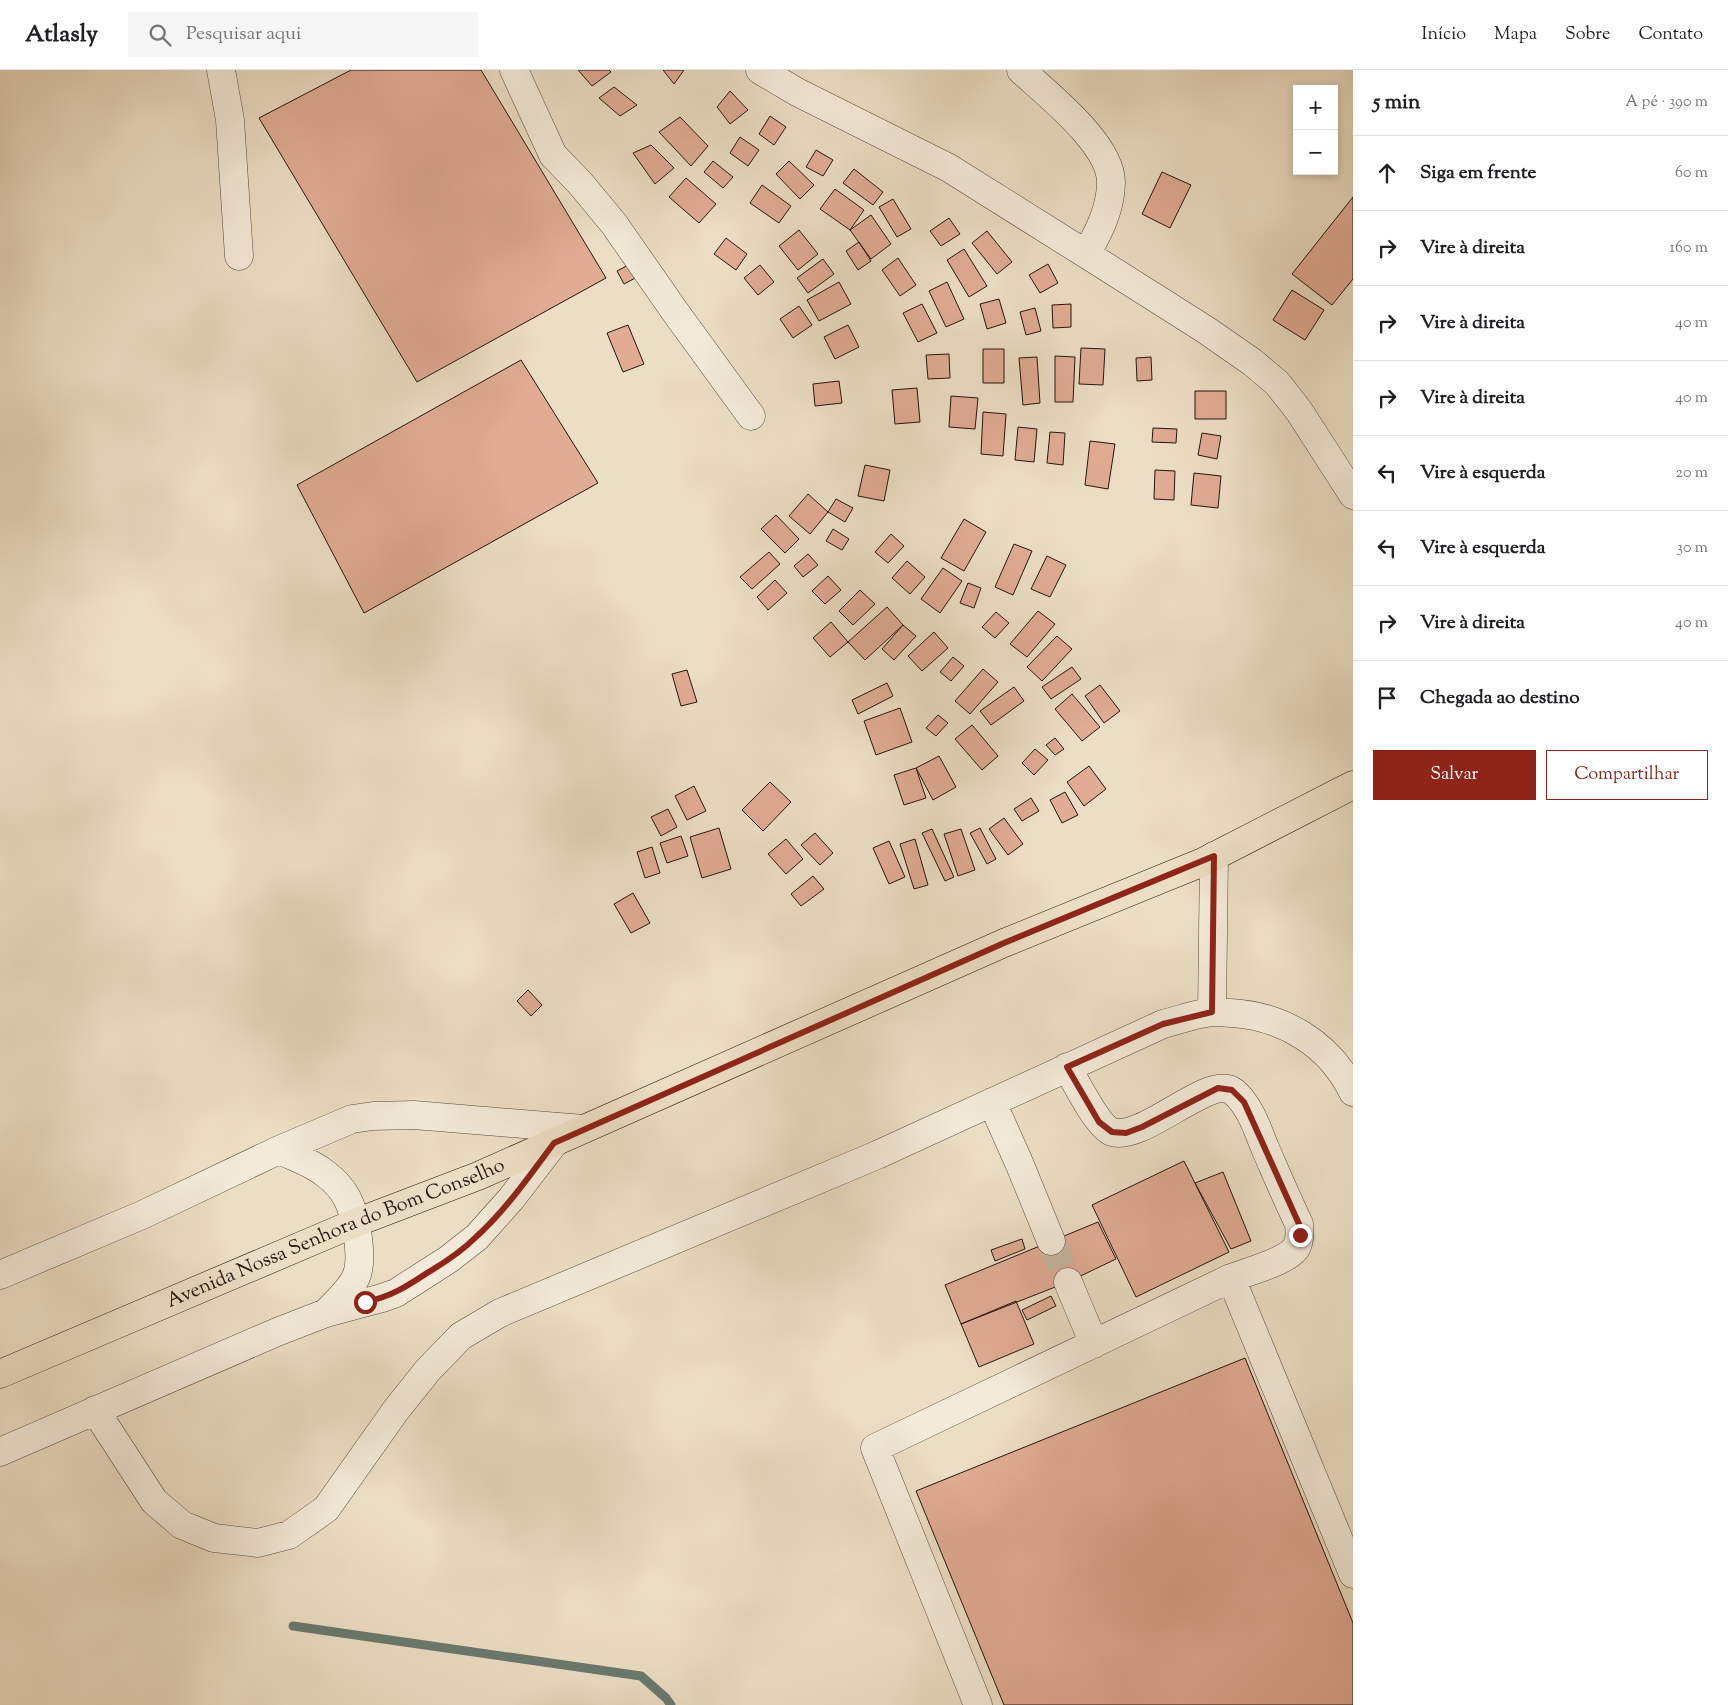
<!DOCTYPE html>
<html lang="pt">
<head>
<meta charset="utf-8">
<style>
  :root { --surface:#fff; --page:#f6f6f6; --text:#202124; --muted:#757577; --line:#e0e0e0; --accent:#8f2418 }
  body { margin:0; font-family:"Sorts Mill Goudy",serif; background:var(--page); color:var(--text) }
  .controls { position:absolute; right:15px; top:15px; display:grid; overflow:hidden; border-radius:0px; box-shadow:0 2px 8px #0003 }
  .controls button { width:45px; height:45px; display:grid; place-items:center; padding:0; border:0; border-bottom:1px solid var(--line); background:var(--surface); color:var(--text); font:25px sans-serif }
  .stop { position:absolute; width:15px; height:15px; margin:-11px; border:4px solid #8f2418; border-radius:50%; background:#fff }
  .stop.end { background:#8f2418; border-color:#fff; box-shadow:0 1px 5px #0008 }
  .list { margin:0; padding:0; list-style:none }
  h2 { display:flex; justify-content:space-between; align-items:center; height:65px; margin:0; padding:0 20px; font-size:21px }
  h2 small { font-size:16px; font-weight:400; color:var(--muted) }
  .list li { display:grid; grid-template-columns:32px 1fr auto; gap:15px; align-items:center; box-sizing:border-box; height:75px; padding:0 20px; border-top:1px solid var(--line) }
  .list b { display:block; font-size:19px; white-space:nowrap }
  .list em { font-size:16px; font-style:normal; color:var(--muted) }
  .actions { display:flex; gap:10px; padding:15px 20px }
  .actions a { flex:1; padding:11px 0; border:1px solid var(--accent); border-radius:0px; text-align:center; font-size:18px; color:var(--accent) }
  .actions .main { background:var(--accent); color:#fff }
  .icon { flex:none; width:28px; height:28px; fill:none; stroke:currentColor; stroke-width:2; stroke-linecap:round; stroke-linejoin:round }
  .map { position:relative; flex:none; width:1353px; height:1635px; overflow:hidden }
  header { display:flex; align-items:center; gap:30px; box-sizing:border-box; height:70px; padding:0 25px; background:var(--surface); border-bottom:1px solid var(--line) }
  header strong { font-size:24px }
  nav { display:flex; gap:28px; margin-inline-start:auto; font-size:18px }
  .search { width:350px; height:45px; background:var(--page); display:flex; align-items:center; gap:12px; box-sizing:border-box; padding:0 18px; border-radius:0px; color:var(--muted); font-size:19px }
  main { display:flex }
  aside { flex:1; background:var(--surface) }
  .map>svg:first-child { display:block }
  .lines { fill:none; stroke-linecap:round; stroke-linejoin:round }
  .stream { stroke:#697a6f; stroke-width:9 }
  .building { fill:#e1ab94; stroke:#22160e }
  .minor-tunnel { stroke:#c4b6a0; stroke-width:28; stroke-dasharray:28 14; stroke-linecap:butt }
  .minor-casing { stroke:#54483c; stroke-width:29 }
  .major-casing { stroke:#22160e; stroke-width:29 }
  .minor { stroke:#f3ead9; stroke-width:28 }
  .major { stroke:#ecdec4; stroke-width:28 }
  .route { stroke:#8f2418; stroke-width:6 }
  .labels { text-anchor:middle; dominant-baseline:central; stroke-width:4.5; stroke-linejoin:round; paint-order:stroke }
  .street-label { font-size:20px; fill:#22160e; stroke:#f3ead9 }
</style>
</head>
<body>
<header>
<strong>Atlasly</strong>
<div class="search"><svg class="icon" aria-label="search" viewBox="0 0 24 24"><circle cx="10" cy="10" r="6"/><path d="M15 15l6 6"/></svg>Pesquisar aqui</div>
<nav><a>Início</a><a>Mapa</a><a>Sobre</a><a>Contato</a></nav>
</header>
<main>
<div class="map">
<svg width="1353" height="1635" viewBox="0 0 1353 1635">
  <rect width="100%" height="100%" fill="#ecdec4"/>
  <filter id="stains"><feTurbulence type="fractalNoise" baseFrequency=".004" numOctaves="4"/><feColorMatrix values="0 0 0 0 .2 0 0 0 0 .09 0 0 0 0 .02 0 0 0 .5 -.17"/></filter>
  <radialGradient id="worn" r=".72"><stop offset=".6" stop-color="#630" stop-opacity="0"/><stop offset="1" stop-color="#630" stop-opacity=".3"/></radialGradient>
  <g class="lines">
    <path class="stream" d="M293,1556L641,1606L666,1628L671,1635"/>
  </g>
  <path class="building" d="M351,0H481L606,208L417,312L259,48Z
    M578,0H609L611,2L592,16Z
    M663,0H684L674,14Z
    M614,17L637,35L620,46L599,28Z
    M730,21L748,40L730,54L717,37Z
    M770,46L786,57L774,75L759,64Z
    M680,47L708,76L691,96L659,62Z
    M740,67L759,80L748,96L730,83Z
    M651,75L674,98L655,114L633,83Z
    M816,80L833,90L823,106L806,97Z
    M713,91L733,107L723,118L704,102Z
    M789,91L814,115L800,129L776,104Z
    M854,99L883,122L873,135L843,113Z
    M1162,102L1191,115L1170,158L1142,144Z
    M686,108L716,134L699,153L669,127Z
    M762,115L791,136L779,153L750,133Z
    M835,119L864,140L850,160L820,139Z
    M1353,127V209L1332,235L1292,204Z
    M893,129L911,159L897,167L879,137Z
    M871,145L891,174L871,189L850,160Z
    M949,148L960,164L941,176L930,161Z
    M799,160L818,184L798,200L779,176Z
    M987,161L1012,192L997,204L972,173Z
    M726,168L747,184L736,200L714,184Z
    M859,172L871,191L858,200L846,181Z
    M964,179L987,216L969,227L947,190Z
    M898,188L916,215L900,226L882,200Z
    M823,189L834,204L808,223L797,208Z
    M634,192L641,205L624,214L617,201Z
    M1048,194L1058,213L1040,223L1029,205Z
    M760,195L774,212L758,225L744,208Z
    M839,212L851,234L819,251L807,230Z
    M947,212L964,249L946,257L929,221Z
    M1292,220L1324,240L1305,270L1273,250Z
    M999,229L1006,253L987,259L980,234Z
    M922,234L937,263L918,272L903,243Z
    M1071,234V257L1053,258L1052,235Z
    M799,236L812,255L793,268L780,249Z
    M1035,238L1041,261L1026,265L1020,242Z
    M628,255L644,294L623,302L607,263Z
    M848,255L859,277L835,289L824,267Z
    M1081,278L1105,279L1103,315L1079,314Z
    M983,279H1004V313H983Z
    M949,284L950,308L928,309L926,285Z
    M1055,286L1075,287L1073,332H1055Z
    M1037,287L1040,333L1023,335L1019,288Z
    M1151,287L1152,310L1137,311L1136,288Z
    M521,290L598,413L364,543L297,415Z
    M839,311L842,333L815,336L813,314Z
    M917,318L920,352L895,354L892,320Z
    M1195,321H1226V349H1195Z
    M951,326L978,328L975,359L949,357Z
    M983,342L1006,344L1003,386L981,384Z
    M1018,357L1037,359L1034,392L1015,390Z
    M1153,358L1177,359L1176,373L1152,372Z
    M1050,362L1065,363L1063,395L1047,393Z
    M1202,363L1221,366L1217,389L1198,385Z
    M1090,371L1115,374L1108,419L1085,415Z
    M865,395L890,400L884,431L858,426Z
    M1155,400L1175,401L1174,430L1154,429Z
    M1194,403L1221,406L1218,438L1191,435Z
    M808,424L828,442L810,464L789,446Z
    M836,429L853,438L845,452L828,442Z
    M776,445L799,469L785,483L761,459Z
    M964,449L986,462L964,501L941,488Z
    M833,459L849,469L842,480L826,471Z
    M891,464L904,476L888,493L875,482Z
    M1014,474L1032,481L1013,525L995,517Z
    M769,482L780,494L752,519L740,507Z
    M808,484L818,495L803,507L794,496Z
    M1047,486L1066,495L1050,527L1031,519Z
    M907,491L925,507L910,524L892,508Z
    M943,498L962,511L940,543L921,529Z
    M828,506L841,520L825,534L812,521Z
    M775,510L787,523L768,540L757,527Z
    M968,513L981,518L974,538L960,533Z
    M860,520L875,534L853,555L839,541Z
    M887,537L903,555L865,590L848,572Z
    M1038,541L1055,554L1027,587L1010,574Z
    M996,542L1009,553L995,568L982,557Z
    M831,552L848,572L830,587L813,568Z
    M903,555L916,566L894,590L882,579Z
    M934,562L948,578L922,601L908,586Z
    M1057,566L1072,579L1042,611L1027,597Z
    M953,587L964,596L951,611L940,602Z
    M1072,597L1081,609L1051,629L1042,617Z
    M983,599L998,612L970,644L955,631Z
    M687,600L697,632L681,636L672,604Z
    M887,613L893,626L858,644L852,630Z
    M1100,615L1120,641L1104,653L1085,626Z
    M1014,617L1024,631L991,655L980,641Z
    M1072,624L1100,657L1082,671L1055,639Z
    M900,638L912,672L876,685L864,651Z
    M938,645L948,653L936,666L926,658Z
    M972,655L998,686L982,700L955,669Z
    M1055,668L1064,679L1055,685L1046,675Z
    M1035,679L1048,690L1034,705L1022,693Z
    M939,686L956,717L933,730L916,698Z
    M1089,696L1106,719L1084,736L1067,712Z
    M916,698L926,728L904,735L894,705Z
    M770,712L791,732L763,761L742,740Z
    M694,716L706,741L687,750L675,726Z
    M1065,722L1078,745L1062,753L1050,730Z
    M1031,728L1039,741L1022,751L1014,739Z
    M668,739L677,757L661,766L651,747Z
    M1004,748L1023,774L1008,785L989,759Z
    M719,758L731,799L702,808L690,767Z
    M980,758L996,789L987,794L970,763Z
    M932,759L954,807L945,811L922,763Z
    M961,759L975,800L958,806L944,764Z
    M815,763L833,783L820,795L801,775Z
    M681,766L688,786L667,793L660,773Z
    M786,769L803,789L786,804L768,784Z
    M915,769L928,815L914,819L900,774Z
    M889,771L905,807L889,814L873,778Z
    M652,777L660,803L645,808L637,782Z
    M813,806L824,819L801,836L791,824Z
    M633,823L650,853L631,863L614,834Z
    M528,920L542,935L531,946L517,931Z
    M1184,1091L1229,1182L1136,1227L1092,1135Z
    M1223,1102L1251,1171L1231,1179L1195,1113Z
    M1098,1152L1116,1189L1068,1212L961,1254L945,1215Z
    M1022,1169L1025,1179L995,1191L991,1180Z
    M1051,1226L1056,1236L1027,1250L1022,1240Z
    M1016,1231L1034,1274L979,1297L961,1254Z
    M1245,1288L1353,1553V1635H1004L916,1421Z"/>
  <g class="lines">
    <path class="minor-tunnel" d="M1051,1171L1068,1212"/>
    <g class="minor-casing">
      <path id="minor" d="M221,0L230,50L239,186
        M514,0L553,85L580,113L614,154L676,243L751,346
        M760,0L797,22L949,98L1086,184L1206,260L1252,292L1277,313L1299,341L1353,425
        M1021,0C1047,24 1111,74 1111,112C1111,138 1099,162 1086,184
        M1212,942L1214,786
        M992,1032L1020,1095L1051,1171
        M279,1080C296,1088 313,1093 327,1105C335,1111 342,1119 347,1128C356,1145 364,1189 356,1207C350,1221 336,1232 326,1243
        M0,1205L142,1145L279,1080L352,1049L373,1046L414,1045L583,1059
        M1231,1208L1353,1504
        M1068,1212L1094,1274
        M95,1340L154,1431L182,1455L214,1468L258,1473L289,1465L326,1439L396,1340L428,1300L461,1266L500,1243L877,1085L1163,954C1179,950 1195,944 1211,942C1217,941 1224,943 1231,943C1283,946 1330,974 1353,1022
        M0,1382L277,1262L326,1243L382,1228L396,1223L449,1189L477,1167L511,1129L554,1073
        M978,1635L875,1378L1231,1208C1247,1202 1286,1192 1296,1178C1300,1171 1300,1162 1299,1154C1287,1129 1276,1103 1265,1078C1257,1058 1250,1036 1234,1022C1211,1002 1144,1072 1112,1062C1097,1056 1076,1012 1067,997"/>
    </g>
    <g class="major-casing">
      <g id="major">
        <path id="s1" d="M0,1304L355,1153L478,1106L1004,873L1203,792L1353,715"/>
      </g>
    </g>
    <use href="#minor" class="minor"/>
    <use href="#major" class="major"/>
  </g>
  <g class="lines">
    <path class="route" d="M365,1232C390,1227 406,1217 427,1203C444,1193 462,1181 476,1167C506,1140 530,1105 554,1073L1004,873L1214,786L1212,942L1163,954L1067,997L1099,1052L1112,1062L1126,1063L1142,1057L1218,1018L1232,1020L1244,1032L1299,1154L1300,1165"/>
  </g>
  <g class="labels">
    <g class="street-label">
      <text stroke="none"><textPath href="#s1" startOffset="364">Avenida Nossa Senhora do Bom Conselho</textPath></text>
    </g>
  </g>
  <rect width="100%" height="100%" filter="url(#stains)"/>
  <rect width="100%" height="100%" fill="url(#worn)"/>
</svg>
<div class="controls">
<button>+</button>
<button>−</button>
</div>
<div class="stop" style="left:365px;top:1232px"></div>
<div class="stop end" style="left:1300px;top:1165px"></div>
</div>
<aside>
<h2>5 min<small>A pé · 390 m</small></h2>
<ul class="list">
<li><svg class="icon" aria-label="ahead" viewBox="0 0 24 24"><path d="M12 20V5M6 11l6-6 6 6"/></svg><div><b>Siga em frente</b></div><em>60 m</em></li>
<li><svg class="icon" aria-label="right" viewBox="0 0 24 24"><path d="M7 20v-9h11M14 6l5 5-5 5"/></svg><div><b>Vire à direita</b></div><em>160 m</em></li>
<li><svg class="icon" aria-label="right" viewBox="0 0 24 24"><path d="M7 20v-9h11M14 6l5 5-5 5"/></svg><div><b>Vire à direita</b></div><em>40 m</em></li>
<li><svg class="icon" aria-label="right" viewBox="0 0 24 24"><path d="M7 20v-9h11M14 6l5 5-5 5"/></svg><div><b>Vire à direita</b></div><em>40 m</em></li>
<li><svg class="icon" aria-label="left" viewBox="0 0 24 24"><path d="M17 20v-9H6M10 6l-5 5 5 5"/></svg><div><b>Vire à esquerda</b></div><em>20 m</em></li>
<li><svg class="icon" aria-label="left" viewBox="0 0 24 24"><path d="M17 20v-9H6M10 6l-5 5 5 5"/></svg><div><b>Vire à esquerda</b></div><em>30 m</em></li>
<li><svg class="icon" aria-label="right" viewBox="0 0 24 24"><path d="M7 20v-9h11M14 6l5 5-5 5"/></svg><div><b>Vire à direita</b></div><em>40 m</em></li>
<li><svg class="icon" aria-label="arrive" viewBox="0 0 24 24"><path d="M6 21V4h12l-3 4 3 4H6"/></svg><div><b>Chegada ao destino</b></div></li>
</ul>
<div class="actions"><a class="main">Salvar</a><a>Compartilhar</a></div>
</aside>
</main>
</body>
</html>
